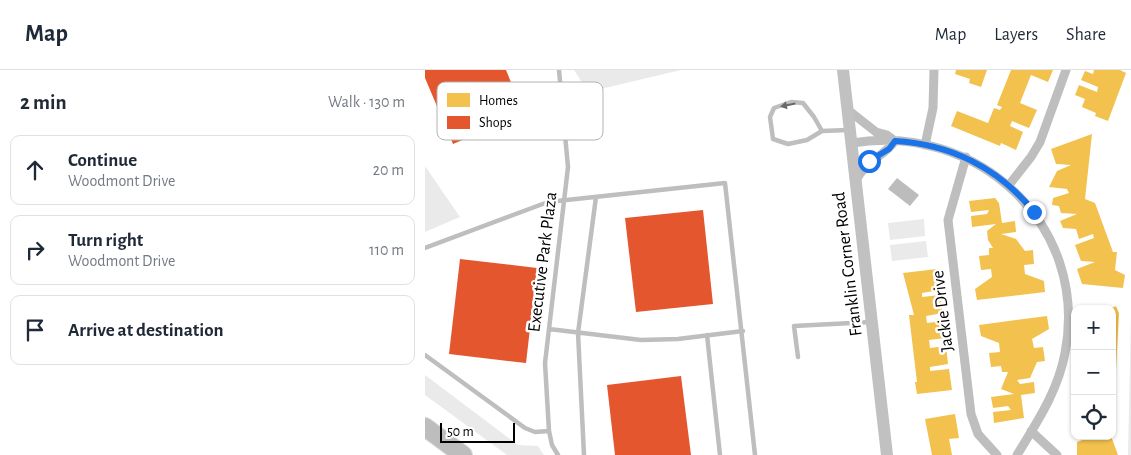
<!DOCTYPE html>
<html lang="en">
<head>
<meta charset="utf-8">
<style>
  :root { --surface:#fff; --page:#f2f2f3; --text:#1f2937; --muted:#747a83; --line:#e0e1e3 }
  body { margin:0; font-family:"Alegreya Sans",sans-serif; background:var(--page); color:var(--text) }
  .controls { position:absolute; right:15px; bottom:15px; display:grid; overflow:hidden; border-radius:10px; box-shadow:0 1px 4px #0004 }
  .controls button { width:45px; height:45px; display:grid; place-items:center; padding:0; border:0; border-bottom:1px solid var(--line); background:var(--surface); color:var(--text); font:25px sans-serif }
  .scale { position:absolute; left:15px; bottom:12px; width:75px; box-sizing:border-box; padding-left:5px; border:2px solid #000; border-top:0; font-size:14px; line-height:18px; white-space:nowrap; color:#000; -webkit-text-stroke:4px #fff; paint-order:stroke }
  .stop { position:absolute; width:15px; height:15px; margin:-11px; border:4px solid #1a73e8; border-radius:50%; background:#fff }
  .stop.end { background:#1a73e8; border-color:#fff; box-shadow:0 1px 5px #0008 }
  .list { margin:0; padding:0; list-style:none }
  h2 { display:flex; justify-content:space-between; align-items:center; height:65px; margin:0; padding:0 20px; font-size:21px }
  h2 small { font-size:16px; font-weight:400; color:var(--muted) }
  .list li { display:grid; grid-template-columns:32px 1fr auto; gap:15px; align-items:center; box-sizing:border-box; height:70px; margin:0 10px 10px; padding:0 10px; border:1px solid var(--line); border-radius:10px }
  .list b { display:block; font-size:19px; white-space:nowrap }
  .list p { margin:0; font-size:16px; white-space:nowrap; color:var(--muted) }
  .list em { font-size:16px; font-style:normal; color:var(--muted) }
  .icon { flex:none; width:28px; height:28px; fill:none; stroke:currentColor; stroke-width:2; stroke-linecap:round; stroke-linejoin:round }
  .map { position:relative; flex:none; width:706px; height:385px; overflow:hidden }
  header { display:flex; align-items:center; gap:30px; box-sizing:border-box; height:70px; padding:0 25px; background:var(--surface); border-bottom:1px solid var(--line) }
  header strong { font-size:24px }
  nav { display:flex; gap:28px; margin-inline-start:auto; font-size:18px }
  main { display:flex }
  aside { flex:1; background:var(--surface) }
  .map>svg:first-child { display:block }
  .green { fill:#eaeaea }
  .water { fill:#bcbcbc }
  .homes { fill:#f2c14e }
  .shops { fill:#e4572e }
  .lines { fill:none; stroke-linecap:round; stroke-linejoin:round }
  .motorway-casing { stroke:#dbdbdb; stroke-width:20 }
  .service { stroke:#bebebe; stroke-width:4.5 }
  .minor { stroke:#bebebe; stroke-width:9 }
  .secondary { stroke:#c1c1c1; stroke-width:12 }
  .motorway { stroke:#bdbdbd; stroke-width:18 }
  .oneway { fill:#686868 }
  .route { stroke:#1a73e8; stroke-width:6 }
  .labels { text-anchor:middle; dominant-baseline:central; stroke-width:5; stroke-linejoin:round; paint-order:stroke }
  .street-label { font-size:18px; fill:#000; stroke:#fff }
  .key { fill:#fff; stroke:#b2b2b2; stroke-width:1 }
  .key-label { font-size:14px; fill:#000 }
</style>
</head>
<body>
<header>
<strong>Map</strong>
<nav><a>Map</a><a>Layers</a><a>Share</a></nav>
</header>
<main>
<aside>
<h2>2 min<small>Walk · 130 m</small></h2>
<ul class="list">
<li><svg class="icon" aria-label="ahead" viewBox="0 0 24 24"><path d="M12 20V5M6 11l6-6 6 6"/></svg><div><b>Continue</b><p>Woodmont Drive</p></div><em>20 m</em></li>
<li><svg class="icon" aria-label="right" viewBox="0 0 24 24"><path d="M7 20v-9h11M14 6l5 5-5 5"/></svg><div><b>Turn right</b><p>Woodmont Drive</p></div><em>110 m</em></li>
<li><svg class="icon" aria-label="arrive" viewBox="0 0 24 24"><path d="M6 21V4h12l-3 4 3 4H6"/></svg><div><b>Arrive at destination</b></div></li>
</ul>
</aside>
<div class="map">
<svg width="706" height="385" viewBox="0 0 706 385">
  <rect width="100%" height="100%" fill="#fff"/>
  <path class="green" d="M149,0H256L163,22Z
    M0,96L35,147L0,162Z
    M499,149L500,166L465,170L463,153Z
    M501,171L503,187L467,191L465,175Z
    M706,244V385H703Z
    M0,305L93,375L113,376L119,385H82L0,325Z"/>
  <path class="water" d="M472,108L494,125L485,136L463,119Z"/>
  <path class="homes" d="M531,0H562L556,17L544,13L545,9L530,4Z
    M586,0H628L623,12L606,5L595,33L612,40L604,58L587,51L585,56L598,62L591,80L576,73L575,76L526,56L532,41L563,53L569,38L575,40L577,37L572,35Z
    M669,0H695L701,3L683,51L670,46L671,43L657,37L660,29L650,25L654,15L672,22L673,17L656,10L660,1L668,4Z
    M667,64L660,129L670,133L688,182H692L690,200L700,205L698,218L657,214L652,199L670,192L656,191L650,175L669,168L668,164L654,169L651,159L638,158L635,151L652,144L636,143L634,136L627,135L628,128L644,123L642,119L624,117L632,101L646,95L631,94L626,79Z
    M570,128L574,133L577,153L590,151L591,162L576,164L591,169L600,181L608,180L609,194L599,195L600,204L619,211L620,222L552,230L550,219L567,207L566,199L556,200L554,186L564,185V178H568L563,170L562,161L571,154L547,157L546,146L562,144L564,140L546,142L544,131Z
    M512,199L514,220L497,223V227L515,225L518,243L501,246L502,253L518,251L520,268L504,270L505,278L521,276L523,294L505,297V301L524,299L527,320L492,324L490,312H492L484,245H489L478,203Z
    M691,236L694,243L691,301L687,302V238Z
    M622,246L624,259L607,269L609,278L618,277L620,291L612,292L605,308L592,310L595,314L609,312L610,323L596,325L599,348L569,353L568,342L586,340L583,336L568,338L566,327L589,324L576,319L583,302H577L576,296L566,297L564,283L575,282L574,273L556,266L554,255Z
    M530,344L534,368L524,369L527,385H507L500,349Z
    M669,366H686L693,385H652V372Z"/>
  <path class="shops" d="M0,0H81L99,44L28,74L0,8Z
    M278,140L288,234L211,242L200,148Z
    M35,189L112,198L101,293L24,284Z
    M256,306L266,385H190L182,315Z"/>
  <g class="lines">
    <g class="motorway-casing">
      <path id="motorway" d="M0,357L38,385"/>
    </g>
    <path class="service" d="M397,61L389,47L378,33L366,32L349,38L345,47L348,69L363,74L382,70L397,61L423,60
      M0,178L123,132L300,113L330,385
      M124,259L216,270L253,269L318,261
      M282,265L295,385
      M0,285L100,358L110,362L124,361
      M373,287L369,256L446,252
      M133,385L127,375L124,361L120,293L143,97L134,0
      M159,385L153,263L171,127"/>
    <path class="minor" d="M423,40L451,62L462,65L470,71C458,87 442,90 431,110
      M427,73C551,52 665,154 640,283C633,321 612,352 592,385
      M500,75L508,38L509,0
      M541,87L523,150L546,344L553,364L572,385
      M584,115L606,87L615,72L641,0
      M606,361L632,385"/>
    <path class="secondary" d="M418,0L462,385"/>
    <use href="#motorway" class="motorway"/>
  </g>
  <defs><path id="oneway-solid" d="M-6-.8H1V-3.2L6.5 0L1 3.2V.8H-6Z" transform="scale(1.25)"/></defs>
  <use class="oneway" href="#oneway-solid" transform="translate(363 35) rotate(168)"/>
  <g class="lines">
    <path class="route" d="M444,91L464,79L470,71C525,74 574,98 609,142"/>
  </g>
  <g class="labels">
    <g class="street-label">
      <text transform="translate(118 192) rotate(-83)">Executive Park Plaza</text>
      <text transform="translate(423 194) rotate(-97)">Franklin Corner Road</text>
      <text transform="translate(518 241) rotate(-97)">Jackie Drive</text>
    </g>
  </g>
  <rect x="12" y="12" width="166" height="58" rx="8" class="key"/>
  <rect x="22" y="23" width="23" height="14" fill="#f2c14e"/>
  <rect x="22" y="46" width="23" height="13" fill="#e4572e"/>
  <g class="key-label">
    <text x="54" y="35">Homes</text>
    <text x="54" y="57">Shops</text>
  </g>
</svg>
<div class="controls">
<button>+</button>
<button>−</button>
<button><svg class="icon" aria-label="locate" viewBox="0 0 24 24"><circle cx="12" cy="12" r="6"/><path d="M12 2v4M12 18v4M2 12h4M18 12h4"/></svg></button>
</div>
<div class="scale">50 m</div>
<div class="stop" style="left:444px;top:91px"></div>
<div class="stop end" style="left:609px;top:142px"></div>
</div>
</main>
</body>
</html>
